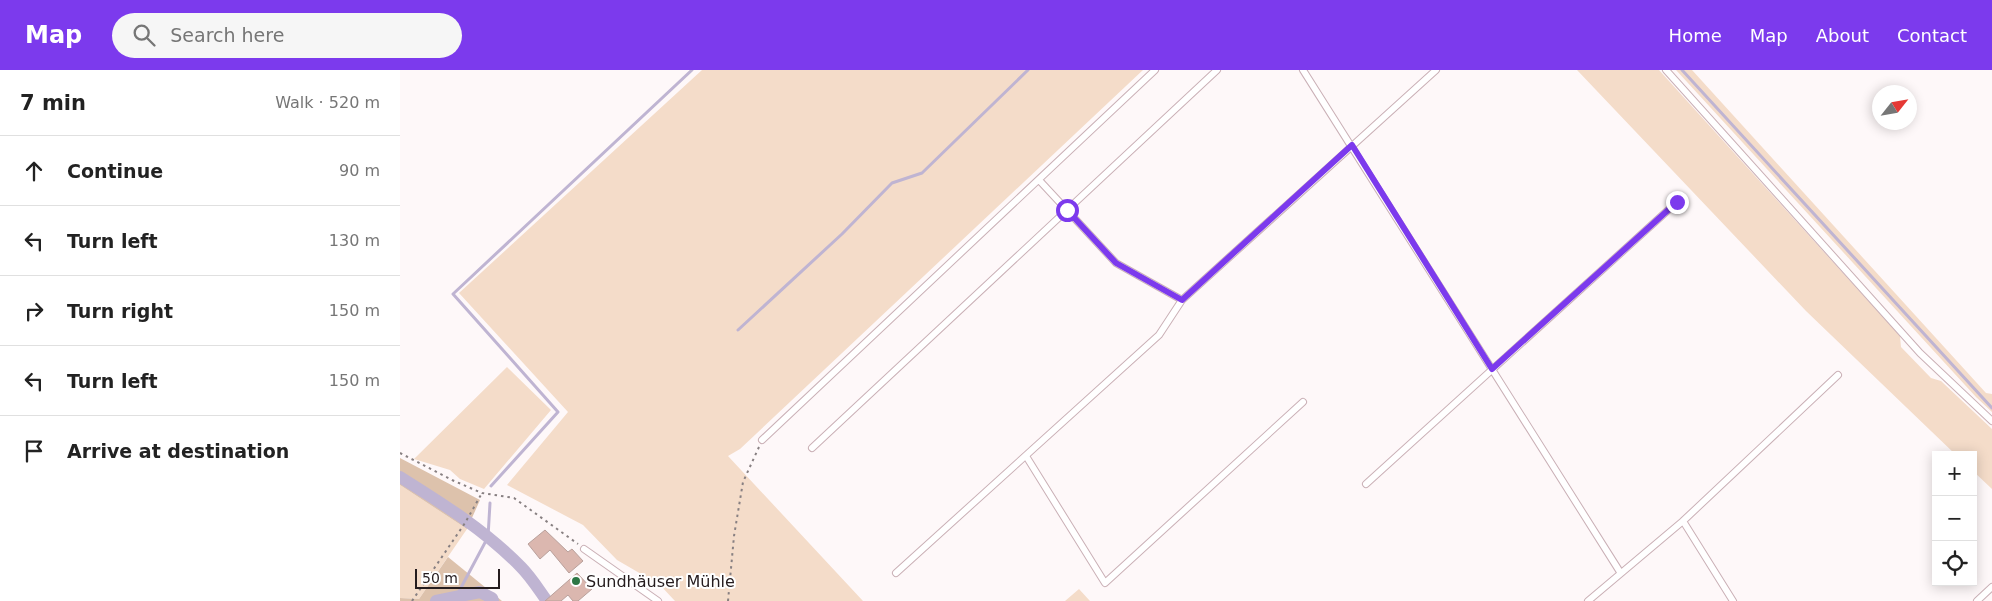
<!DOCTYPE html>
<html lang="en">
<head>
<meta charset="utf-8">
<style>
  :root { --surface:#fff; --page:#f6f6f6; --text:#222; --muted:#767676; --line:#e0e0e0; --accent:#7c3aed }
  body { margin:0; font-family:"DejaVu Sans",sans-serif; background:var(--page); color:var(--text) }
  .controls { position:absolute; right:15px; bottom:15px; display:grid; overflow:hidden; border-radius:0px; box-shadow:0 2px 12px #0003 }
  .controls button { width:45px; height:45px; display:grid; place-items:center; padding:0; border:0; border-bottom:1px solid var(--line); background:var(--surface); color:var(--text); font:25px sans-serif }
  .compass { position:absolute; left:1472px; top:15px; width:45px; height:45px; border-radius:50%; background:var(--surface); box-shadow:0 2px 12px #0003; rotate:59deg }
  .scale { position:absolute; left:15px; bottom:12px; width:85px; box-sizing:border-box; padding-left:5px; border:2px solid #251c1e; border-top:0; font-size:14px; line-height:18px; white-space:nowrap; color:#251c1e; -webkit-text-stroke:4px #fff; paint-order:stroke }
  .stop { position:absolute; width:15px; height:15px; margin:-11px; border:4px solid #7c3aed; border-radius:50%; background:#fff }
  .stop.end { background:#7c3aed; border-color:#fff; box-shadow:0 1px 5px #0008 }
  .list { margin:0; padding:0; list-style:none }
  h2 { display:flex; justify-content:space-between; align-items:center; height:65px; margin:0; padding:0 20px; font-size:21px }
  h2 small { font-size:16px; font-weight:400; color:var(--muted) }
  .list li { display:grid; grid-template-columns:32px 1fr auto; gap:15px; align-items:center; box-sizing:border-box; height:70px; padding:0 20px; border-top:1px solid var(--line) }
  .list b { display:block; font-size:19px; white-space:nowrap }
  .list em { font-size:16px; font-style:normal; color:var(--muted) }
  .icon { flex:none; width:28px; height:28px; fill:none; stroke:currentColor; stroke-width:2; stroke-linecap:round; stroke-linejoin:round }
  .map { position:relative; flex:none; width:1592px; height:531px; overflow:hidden }
  header { display:flex; align-items:center; gap:30px; box-sizing:border-box; height:70px; padding:0 25px; background:var(--accent); color:#fff }
  header strong { font-size:24px }
  nav { display:flex; gap:28px; margin-inline-start:auto; font-size:18px }
  .search { width:350px; height:45px; background:var(--page); display:flex; align-items:center; gap:12px; box-sizing:border-box; padding:0 18px; border-radius:28px; color:var(--muted); font-size:19px }
  main { display:flex }
  aside { flex:1; background:var(--surface) }
  .map>svg:first-child { display:block }
  .green { fill:#f4dcc9 }
  .forest { fill:#ddc2ac }
  .lines { fill:none; stroke-linecap:round; stroke-linejoin:round }
  .stream { stroke:#bfb4d2; stroke-width:3 }
  .canal { stroke:#bfb4d2; stroke-width:12 }
  .building { fill:#dbb7af; stroke:#b9a09b }
  .lane-casing { stroke:#cab0b6; stroke-width:8 }
  .path { stroke:#888082; stroke-width:2; stroke-dasharray:2.5 4; stroke-linecap:butt }
  .lane { stroke:#fff; stroke-width:6 }
  .route { stroke:#7c3aed; stroke-width:6 }
  .poi-dot { fill:#2d7745; stroke:#fff; stroke-width:2 }
  .labels { text-anchor:middle; dominant-baseline:central; stroke-width:4; stroke-linejoin:round; paint-order:stroke }
  .poi-label { font-size:16px; fill:#251c1e; stroke:#fff; text-anchor:start }
</style>
</head>
<body>
<header>
<strong>Map</strong>
<div class="search"><svg class="icon" aria-label="search" viewBox="0 0 24 24"><circle cx="10" cy="10" r="6"/><path d="M15 15l6 6"/></svg>Search here</div>
<nav><a>Home</a><a>Map</a><a>About</a><a>Contact</a></nav>
</header>
<main>
<aside>
<h2>7 min<small>Walk · 520 m</small></h2>
<ul class="list">
<li><svg class="icon" aria-label="ahead" viewBox="0 0 24 24"><path d="M12 20V5M6 11l6-6 6 6"/></svg><div><b>Continue</b></div><em>90 m</em></li>
<li><svg class="icon" aria-label="left" viewBox="0 0 24 24"><path d="M17 20v-9H6M10 6l-5 5 5 5"/></svg><div><b>Turn left</b></div><em>130 m</em></li>
<li><svg class="icon" aria-label="right" viewBox="0 0 24 24"><path d="M7 20v-9h11M14 6l5 5-5 5"/></svg><div><b>Turn right</b></div><em>150 m</em></li>
<li><svg class="icon" aria-label="left" viewBox="0 0 24 24"><path d="M17 20v-9H6M10 6l-5 5 5 5"/></svg><div><b>Turn left</b></div><em>150 m</em></li>
<li><svg class="icon" aria-label="arrive" viewBox="0 0 24 24"><path d="M6 21V4h12l-3 4 3 4H6"/></svg><div><b>Arrive at destination</b></div></li>
</ul>
</aside>
<div class="map">
<svg width="1592" height="531" viewBox="0 0 1592 531">
  <rect width="100%" height="100%" fill="#fef8f9"/>
  <path class="green" d="M302,0H743L340,379L328,386L463,531H275L260,515L217,490L183,455L107,415L168,342L59,223Z
    M1177,0H1259L1500,266L1501,277L1531,308L1541,311L1592,359V419L1573,401V385H1556L1406,241Z
    M1276,0H1292L1586,323L1592,324V342L1576,327Z
    M107,297L151,340L84,419L60,409L50,400L14,389Z
    M0,415L67,459L19,529L0,528Z
    M679,519L690,531H665Z"/>
  <path class="forest" d="M0,388L80,430L67,459L0,415Z
    M48,487L102,531H0V528L19,529Z"/>
  <g class="lines">
    <path class="stream" d="M1282,0L1592,338
      M338,260L442,164L492,113L522,103L628,0
      M91,416L158,342L53,224L292,0
      M56,527L88,467L90,433"/>
    <path class="canal" d="M0,407C43,434 85,460 121,497C131,507 139,520 147,531
      M36,531L80,522L92,528L93,531"/>
  </g>
  <path class="building" d="M145,460L168,482L172,479L183,491L169,503L150,480L140,489L128,474Z
    M177,503L192,519L178,531H173L168,525L161,531H145Z"/>
  <g class="lines">
    <g class="lane-casing">
      <path id="lane" d="M903,0L1220,502
        M1266,0L1520,283L1592,351
        M639,110L716,193L782,230
        M362,370L755,0
        M412,378L817,0
        M626,386L705,513L903,332
        M966,414L1277,132
        M1283,451L1333,531
        M184,479L258,531
        M496,503L759,265L782,230L1036,0
        M1188,531L1283,451L1438,305
        M1577,531L1592,517"/>
    </g>
    <path class="path" d="M0,383L52,410L82,423L114,428L178,474
      M12,531L65,453L82,423
      M328,531L334,466L343,412L359,377"/>
    <use href="#lane" class="lane"/>
  </g>
  <g class="lines">
    <path class="route" d="M667,140L716,193L782,230L952,75L1092,299L1277,132"/>
  </g>
  <circle class="poi-dot" cx="176" cy="511" r="5"/>
  <g class="labels">
    <g class="poi-label">
      <text x="186" y="511">Sundhäuser Mühle</text>
    </g>
  </g>
</svg>
<div class="controls">
<button>+</button>
<button>−</button>
<button><svg class="icon" aria-label="locate" viewBox="0 0 24 24"><circle cx="12" cy="12" r="6"/><path d="M12 2v4M12 18v4M2 12h4M18 12h4"/></svg></button>
</div>
<svg class="compass" viewBox="-18 -18 36 36"><path d="M0-13l5 13h-10z" fill="#e53935"/><path d="M0 13l5-13h-10z" fill="#767676"/></svg>
<div class="scale">50 m</div>
<div class="stop" style="left:667px;top:140px"></div>
<div class="stop end" style="left:1277px;top:132px"></div>
</div>
</main>
</body>
</html>
